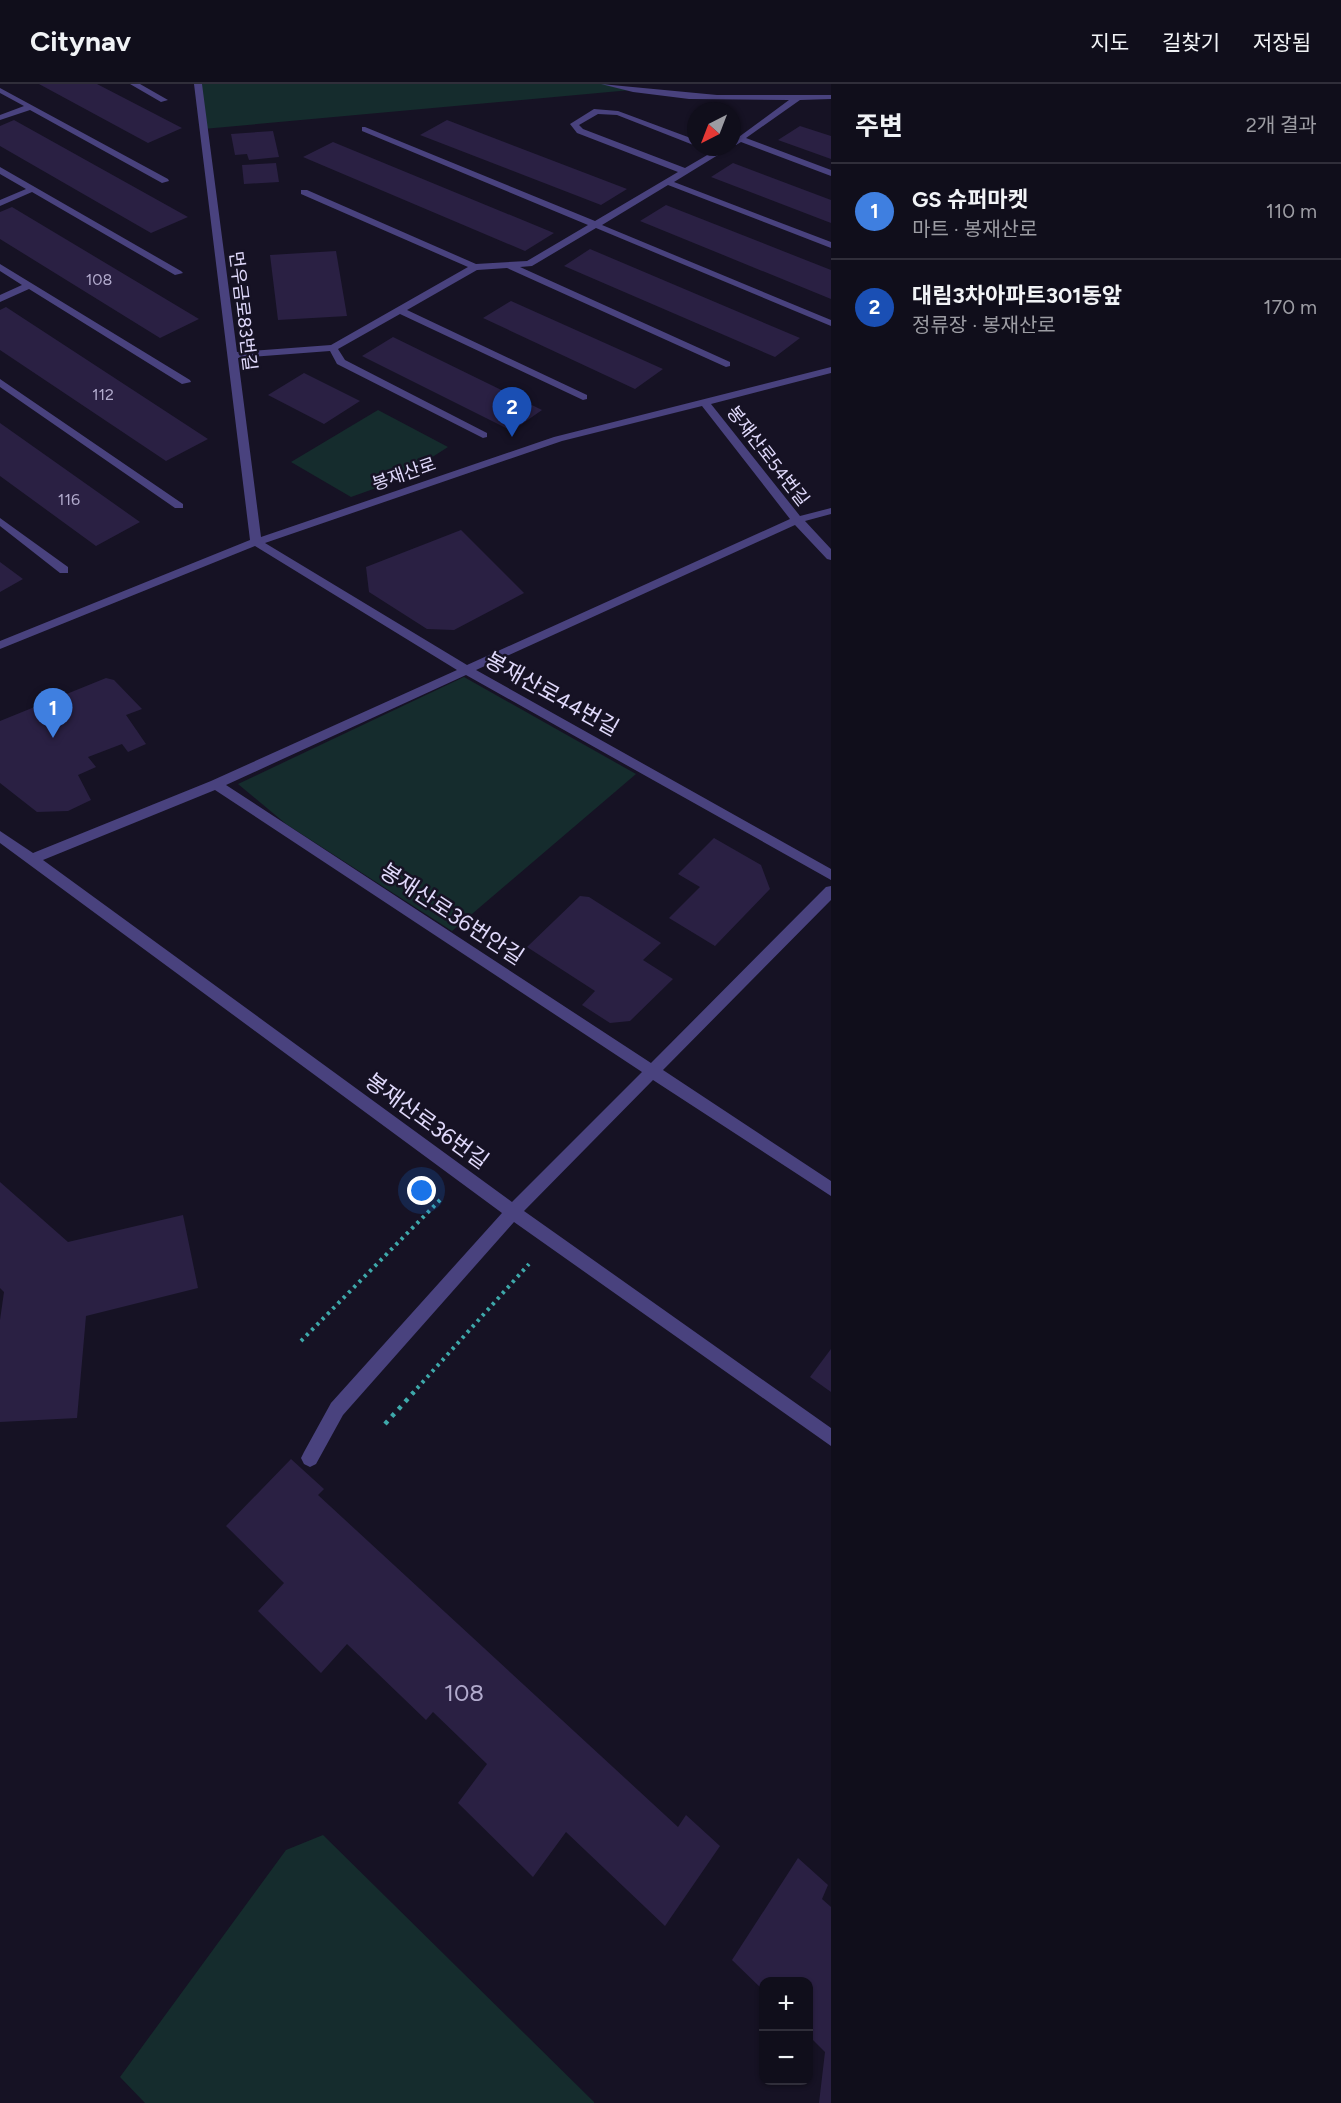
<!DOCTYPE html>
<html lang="ko">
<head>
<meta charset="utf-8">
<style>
  :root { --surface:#100e1b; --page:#191724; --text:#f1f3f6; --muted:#9c9ca3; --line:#302e3a; --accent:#0b8043 }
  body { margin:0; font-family:Figtree,"Noto Sans KR",sans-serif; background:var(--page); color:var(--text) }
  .controls { position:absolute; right:18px; bottom:18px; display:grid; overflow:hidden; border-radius:12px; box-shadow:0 2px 4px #0004 }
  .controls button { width:54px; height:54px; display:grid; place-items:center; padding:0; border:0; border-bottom:2px solid var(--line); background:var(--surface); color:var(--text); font:30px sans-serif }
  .compass { position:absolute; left:687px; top:18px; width:54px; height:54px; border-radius:50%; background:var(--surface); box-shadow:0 2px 4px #0004; rotate:222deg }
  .you { position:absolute; left:422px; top:1107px; width:21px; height:21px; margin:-15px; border:4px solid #fff; border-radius:50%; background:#1a73e8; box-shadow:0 0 0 9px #1a73e833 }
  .badge { display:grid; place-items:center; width:39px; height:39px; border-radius:50%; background:var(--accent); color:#fff; font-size:20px; font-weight:700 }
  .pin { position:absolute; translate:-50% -50px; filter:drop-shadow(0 2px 3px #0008) }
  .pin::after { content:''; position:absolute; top:32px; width:21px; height:18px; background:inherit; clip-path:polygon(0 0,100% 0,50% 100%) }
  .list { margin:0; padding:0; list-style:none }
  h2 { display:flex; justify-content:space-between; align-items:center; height:78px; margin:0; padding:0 24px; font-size:26px }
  h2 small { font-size:20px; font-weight:400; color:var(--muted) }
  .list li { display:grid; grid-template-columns:39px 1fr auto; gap:18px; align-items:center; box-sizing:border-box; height:96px; padding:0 24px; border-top:2px solid var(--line) }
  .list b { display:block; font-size:22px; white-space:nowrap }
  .list p { margin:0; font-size:20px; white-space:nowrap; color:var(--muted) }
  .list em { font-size:20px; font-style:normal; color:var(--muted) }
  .map { position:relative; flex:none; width:831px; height:2019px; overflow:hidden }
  header { display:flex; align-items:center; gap:36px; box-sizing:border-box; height:84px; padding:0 30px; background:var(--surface); border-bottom:2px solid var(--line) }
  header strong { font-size:28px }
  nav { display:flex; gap:33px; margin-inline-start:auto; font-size:21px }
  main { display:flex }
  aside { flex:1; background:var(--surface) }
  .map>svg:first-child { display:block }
  .green { fill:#152c2d }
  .building { fill:#2a2043 }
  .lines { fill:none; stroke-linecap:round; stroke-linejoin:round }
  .path-far1 { stroke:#3ea8aa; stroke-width:4; stroke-dasharray:3 4.5; stroke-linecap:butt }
  .path { stroke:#3ea8aa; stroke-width:4.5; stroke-dasharray:4 6; stroke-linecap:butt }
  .minor { fill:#49427e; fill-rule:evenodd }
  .labels { text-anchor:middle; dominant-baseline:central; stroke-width:5; stroke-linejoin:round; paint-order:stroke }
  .far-number-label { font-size:16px; fill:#b2abcd }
  .far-street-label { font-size:18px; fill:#e0d9fb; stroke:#161224 }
  .street-label { font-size:22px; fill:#e0d9fb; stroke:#161224 }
  .near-number-label { font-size:24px; fill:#b2abcd }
</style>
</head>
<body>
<header>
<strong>Citynav</strong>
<nav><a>지도</a><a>길찾기</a><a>저장됨</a></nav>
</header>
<main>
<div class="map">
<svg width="831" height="2019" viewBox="0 0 831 2019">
  <rect width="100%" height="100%" fill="#161224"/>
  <path class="green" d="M198,0H605L631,6L203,45Z
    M378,326L448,363L393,398L351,413L291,378Z
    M464,593L636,690L452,847L286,740L238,700Z
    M323,1751L594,2018V2019H145L120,1993L286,1766Z"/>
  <path class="building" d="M39,0H97L182,44L148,59Z
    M14,36L188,133L151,149L0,62V42Z
    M447,36L627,105L601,121L420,51Z
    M800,42L831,52V75L778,56Z
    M273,47L279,73L249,76L247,70L235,71L231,50Z
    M333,58L554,149L525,167L303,73Z
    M276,79L279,98L244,100L242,81Z
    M733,79L831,116V139L711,93Z
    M666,121L831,186V215L640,137Z
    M12,123L199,235L160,254L0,155V128Z
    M590,165L800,254L775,273L564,182Z
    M336,167L347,232L278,236L270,171Z
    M511,217L663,285L635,305L483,234Z
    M6,223L208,355L166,377L0,266V226Z
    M393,253L542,326L512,347L362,272Z
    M304,289L360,317L324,340L268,311Z
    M0,339L140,438L96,462L0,392Z
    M461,446L524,509L454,546L427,545L369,508L366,483Z
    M0,478L23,495L0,508Z
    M106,594L114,596L142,625L126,631L146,660L128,668L122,660L88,673L96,683L78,691L91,716L68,727L37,728L0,699V637Z
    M714,754L761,781L770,805L715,862L669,834L700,803L678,790Z
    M580,812L589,813L661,859L643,876L673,895L630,937L610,939L582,921L595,907L527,863Z
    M0,1098L68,1158L183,1131L198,1204L86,1232L77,1334L0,1338V1236L4,1208L0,1204Z
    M831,1265V1308L810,1293Z
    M291,1375L324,1405L318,1411L678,1743L686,1731L720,1762L665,1842L566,1748L533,1793L458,1719L487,1680L433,1628L426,1636L347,1560L321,1589L258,1527L284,1499L226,1442Z
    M798,1774L828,1801L822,1815L831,1823V2019H819L825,1968L808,1951V1898H764V1907L732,1876Z"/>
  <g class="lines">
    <path class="path-far1" d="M301,1257L442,1114
      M412,1310L529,1180"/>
    <path class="path" d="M385,1340L414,1308"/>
    <path class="minor" d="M130,0H140L168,16L161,18Z
      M194,0H202L237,268L331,261L468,183L301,110V106H307L476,180L527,177L588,141L362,47V43H365L595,137L678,88L577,49L570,40L594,25L618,27L696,56V62L617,31L598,30L579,41L583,45L685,84L721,63H731L674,98L831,158V164L668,101L602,141L831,236V242L596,144L532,182L520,183L730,278V282L726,283L507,184L477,186L407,226L587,311V315L583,316L400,230L338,265L345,276L487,349V353L483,354L337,280L330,267L238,274L261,453L554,353L831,283V289L711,320L800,432L831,424V430L805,437L831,465V476L827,475L795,441L476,586L831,785V796L466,591L226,701L651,979L826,803L831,802V816L663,986L831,1097V1112L653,996L524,1127L831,1344V1362L514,1138L343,1331L316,1380L310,1383L304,1380L301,1374L304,1368L331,1319L502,1129L0,759V747L33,769L211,697L457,586L255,462L0,565V557L250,456ZM702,322L790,435L467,581L265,459L562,357ZM215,706L642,988L512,1118L43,776Z
      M601,0L717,11H831V15L800,16L746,54L831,86V92L741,58L736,61L732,58L789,16L689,15L633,8Z
      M0,4L168,95L169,97L162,99L30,26L0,36V31L24,22L0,9Z
      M0,83L181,187L183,189L175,191L32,108L0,122V116L26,105L0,90Z
      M0,180L190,296L191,298L182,300L29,205L0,218V211L22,201L0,187Z
      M0,295L183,420V424H175L0,303Z
      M0,434L68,483V489H60L0,442Z"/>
  </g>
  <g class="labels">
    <g class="far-number-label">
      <text x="99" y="195">108</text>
      <text x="103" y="310">112</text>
      <text x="69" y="415">116</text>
    </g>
    <g class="far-street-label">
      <text transform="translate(243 227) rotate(83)">먼우금로83번길</text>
      <text transform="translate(768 372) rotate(52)">봉재산로54번길</text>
      <text transform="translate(404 390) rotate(-19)">봉재산로</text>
    </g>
    <g class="street-label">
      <text transform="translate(552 610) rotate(29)">봉재산로44번길</text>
      <text transform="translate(452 830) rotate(33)">봉재산로36번안길</text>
      <text transform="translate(427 1037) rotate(36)">봉재산로36번길</text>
    </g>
    <g class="near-number-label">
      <text x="464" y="1608">108</text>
    </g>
  </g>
</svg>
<div class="controls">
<button>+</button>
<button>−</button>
</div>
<svg class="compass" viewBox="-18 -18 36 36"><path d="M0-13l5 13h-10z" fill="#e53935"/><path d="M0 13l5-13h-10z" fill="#9c9ca3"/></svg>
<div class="you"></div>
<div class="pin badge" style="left:53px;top:654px;background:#3f7fe0">1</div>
<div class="pin badge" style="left:512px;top:353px;background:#1a4fb4">2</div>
</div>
<aside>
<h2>주변<small>2개 결과</small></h2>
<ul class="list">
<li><span class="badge" style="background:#3f7fe0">1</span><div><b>GS 슈퍼마켓</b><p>마트 · 봉재산로</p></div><em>110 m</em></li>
<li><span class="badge" style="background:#1a4fb4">2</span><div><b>대림3차아파트301동앞</b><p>정류장 · 봉재산로</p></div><em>170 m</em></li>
</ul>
</aside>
</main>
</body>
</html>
